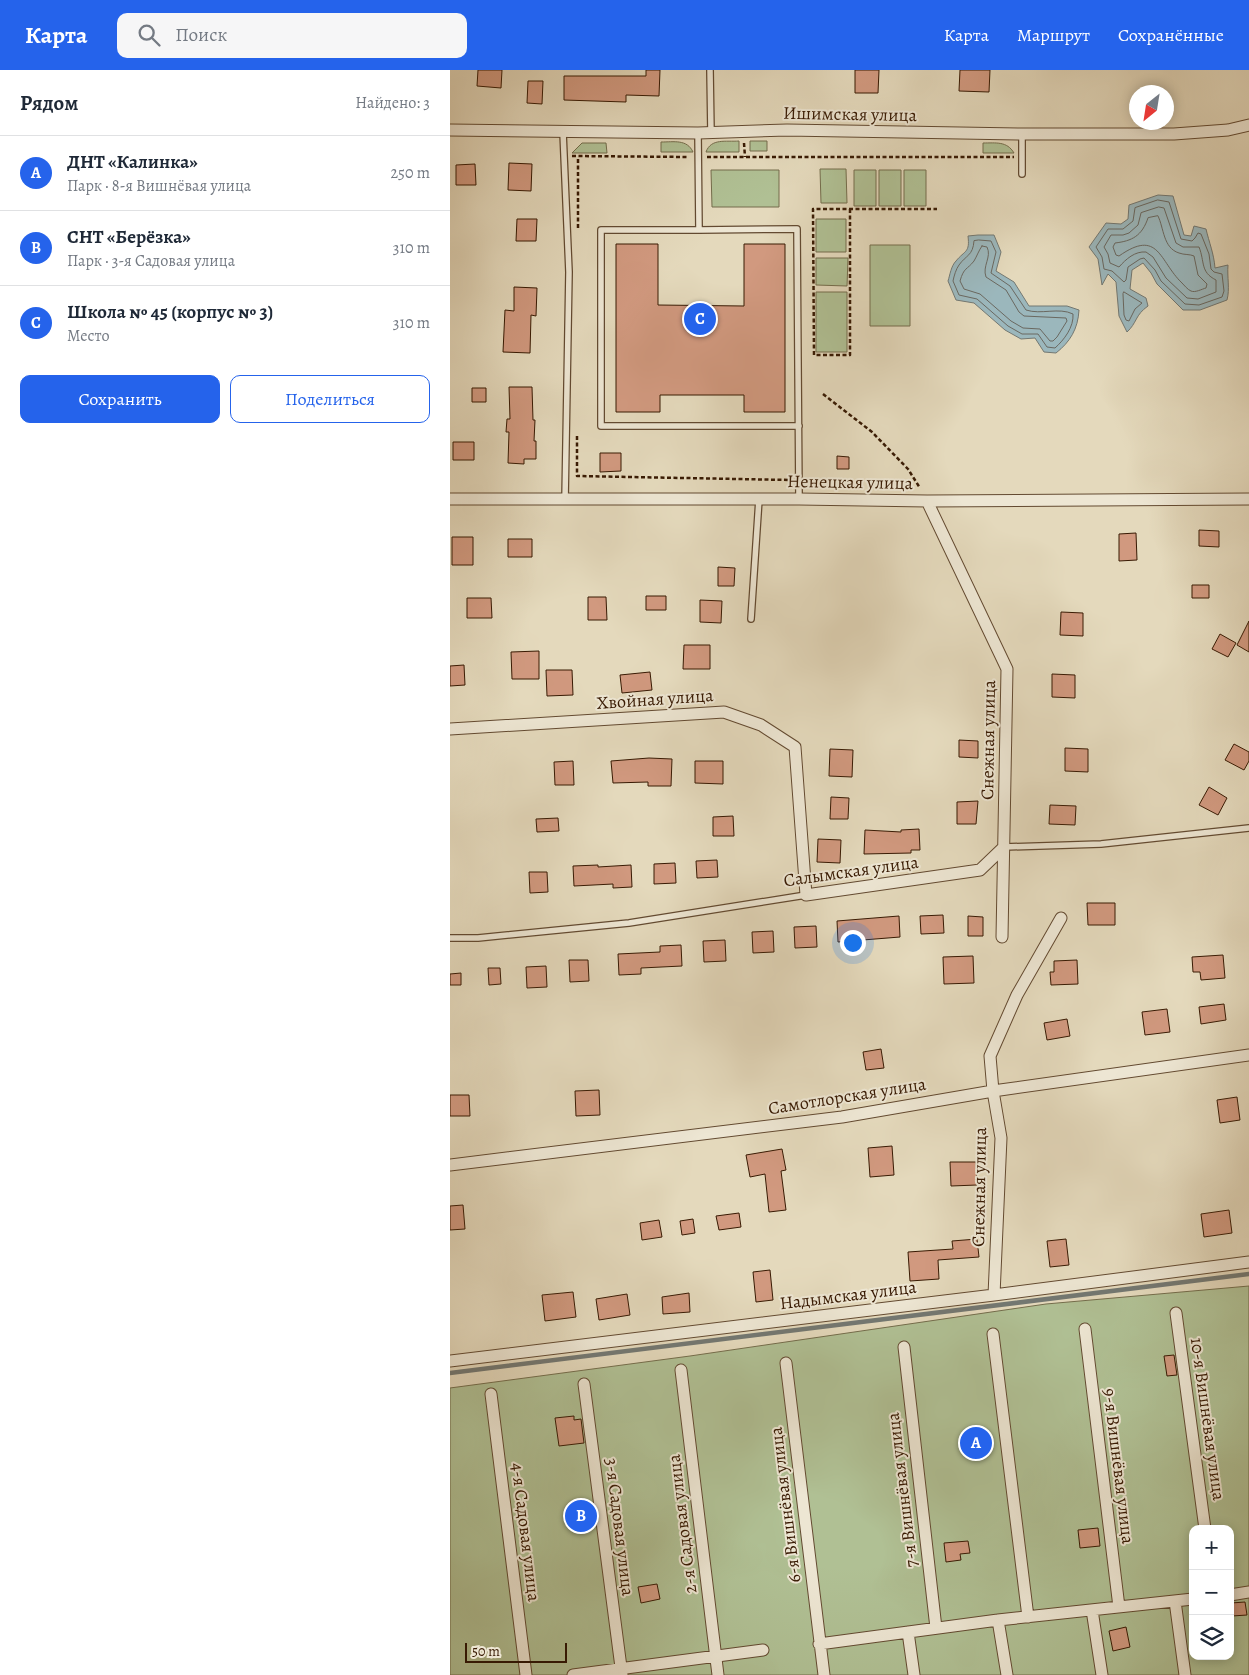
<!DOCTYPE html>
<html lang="ru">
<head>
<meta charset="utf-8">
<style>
  :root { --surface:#fff; --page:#f6f6f7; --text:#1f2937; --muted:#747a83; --line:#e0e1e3; --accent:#2563eb }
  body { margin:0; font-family:Alegreya,serif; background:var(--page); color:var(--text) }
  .controls { position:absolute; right:15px; bottom:15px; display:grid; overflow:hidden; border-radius:10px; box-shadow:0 2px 12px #0003 }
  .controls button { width:45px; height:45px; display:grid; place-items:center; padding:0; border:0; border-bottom:1px solid var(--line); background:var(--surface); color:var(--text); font:25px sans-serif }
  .compass { position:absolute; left:679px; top:15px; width:45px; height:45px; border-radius:50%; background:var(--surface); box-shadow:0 2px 12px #0003; rotate:210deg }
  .scale { position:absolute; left:15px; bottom:12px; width:102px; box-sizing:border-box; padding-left:5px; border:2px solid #381a03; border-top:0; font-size:14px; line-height:18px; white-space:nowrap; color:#381a03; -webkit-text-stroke:4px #ede6d3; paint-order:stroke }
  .you { position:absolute; left:402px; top:872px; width:18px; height:18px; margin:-12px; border:4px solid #fff; border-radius:50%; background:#1a73e8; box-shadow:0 0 0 8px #1a73e833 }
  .badge { display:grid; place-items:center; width:32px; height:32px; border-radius:50%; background:var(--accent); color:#fff; font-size:16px; font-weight:700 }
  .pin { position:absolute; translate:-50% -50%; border:2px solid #fff; box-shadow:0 1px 5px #0006 }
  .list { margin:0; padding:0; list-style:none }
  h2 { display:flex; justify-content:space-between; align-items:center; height:65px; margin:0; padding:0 20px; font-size:21px }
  h2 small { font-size:16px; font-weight:400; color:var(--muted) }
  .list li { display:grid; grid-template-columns:32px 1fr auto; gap:15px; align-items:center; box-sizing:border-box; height:75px; padding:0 20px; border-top:1px solid var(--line) }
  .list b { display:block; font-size:19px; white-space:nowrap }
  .list p { margin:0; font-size:16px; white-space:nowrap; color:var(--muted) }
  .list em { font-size:16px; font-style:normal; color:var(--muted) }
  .actions { display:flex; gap:10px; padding:15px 20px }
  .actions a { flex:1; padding:11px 0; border:1px solid var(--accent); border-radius:10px; text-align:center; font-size:18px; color:var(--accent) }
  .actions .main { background:var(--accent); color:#fff }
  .icon { flex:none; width:28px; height:28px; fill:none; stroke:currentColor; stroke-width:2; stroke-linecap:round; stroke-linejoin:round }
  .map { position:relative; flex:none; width:799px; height:1605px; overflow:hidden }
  header { display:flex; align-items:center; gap:30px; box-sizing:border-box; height:70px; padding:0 25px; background:var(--accent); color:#fff }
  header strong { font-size:24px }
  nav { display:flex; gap:28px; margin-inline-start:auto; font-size:18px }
  .search { width:350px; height:45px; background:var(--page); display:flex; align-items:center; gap:12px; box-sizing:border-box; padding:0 18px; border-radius:10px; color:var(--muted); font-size:19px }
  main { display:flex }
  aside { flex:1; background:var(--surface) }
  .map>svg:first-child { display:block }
  .green { fill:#b0c094; stroke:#746d4c; fill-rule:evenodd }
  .water { fill:#9bb7bc; stroke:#737872 }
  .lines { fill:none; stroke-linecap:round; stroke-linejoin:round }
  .shore { stroke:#6a6860; stroke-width:1 }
  .stream { stroke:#737872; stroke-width:4.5 }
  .building { fill:#d1997f; stroke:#381a03 }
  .service-casing { stroke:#634a31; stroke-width:8 }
  .minor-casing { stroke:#634a31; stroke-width:13 }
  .path { stroke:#381a03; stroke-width:2.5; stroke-dasharray:4 2.5; stroke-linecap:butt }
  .service { stroke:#ede6d3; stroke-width:5.5 }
  .minor { stroke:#ede6d3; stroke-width:11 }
  .labels { text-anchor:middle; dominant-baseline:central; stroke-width:4; stroke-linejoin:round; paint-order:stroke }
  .street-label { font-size:18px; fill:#381a03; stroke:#ede6d3 }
</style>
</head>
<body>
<header>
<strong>Карта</strong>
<div class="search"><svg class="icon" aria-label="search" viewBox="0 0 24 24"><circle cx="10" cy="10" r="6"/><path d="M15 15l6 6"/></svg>Поиск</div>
<nav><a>Карта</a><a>Маршрут</a><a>Сохранённые</a></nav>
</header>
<main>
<aside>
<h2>Рядом<small>Найдено: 3</small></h2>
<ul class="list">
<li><span class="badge">A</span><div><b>ДНТ «Калинка»</b><p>Парк · 8-я Вишнёвая улица</p></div><em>250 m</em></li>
<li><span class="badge">B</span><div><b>СНТ «Берёзка»</b><p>Парк · 3-я Садовая улица</p></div><em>310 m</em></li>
<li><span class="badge">C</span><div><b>Школа № 45 (корпус № 3)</b><p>Место</p></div><em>310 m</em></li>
</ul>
<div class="actions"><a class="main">Сохранить</a><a>Поделиться</a></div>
</aside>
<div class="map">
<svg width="799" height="1605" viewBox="0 0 799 1605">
  <rect width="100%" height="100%" fill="#e4d9bc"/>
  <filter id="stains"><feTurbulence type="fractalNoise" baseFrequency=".004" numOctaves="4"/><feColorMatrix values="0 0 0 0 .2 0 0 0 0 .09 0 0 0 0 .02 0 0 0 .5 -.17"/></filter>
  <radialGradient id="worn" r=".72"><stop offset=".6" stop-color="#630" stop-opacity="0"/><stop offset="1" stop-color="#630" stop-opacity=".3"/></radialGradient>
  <path class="green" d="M289,71V82H256C261,68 276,72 289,71Z
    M300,71H317V81H300Z
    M211,72C224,72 237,69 243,82H211Z
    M132,73H156L157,83H122Z
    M533,73C546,73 557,71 564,83H533Z
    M370,99H396L397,133H371Z
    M261,100H329V137H262Z
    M404,100H426V136H404Z
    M429,100H451V136H429Z
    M454,100H476V136H454Z
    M366,149H396V182H366Z
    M420,175H460V256H420Z
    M366,188H398L397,216L366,215Z
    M366,222H397V282H366Z
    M799,1216V1605H0V1318L240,1286L596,1234ZM743,1459H780V1586H743Z"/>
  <path class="water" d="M708,125L723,126L734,165L741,166L744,156L756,159C759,172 764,184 765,198L778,195C777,207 780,219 777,230L750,240H733L707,214L701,203L693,193L682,200L680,219L696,228L698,236C685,245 687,253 677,262L669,246L666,212L658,204L652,215L648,189L639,177L656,153L671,154L678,149L679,135Z
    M528,165H544L551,182L546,201L564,212L579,236H617L629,240C628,259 620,272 606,283L594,282L585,268L571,269L555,260L524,233L506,230L498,211C500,205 501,196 506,191C515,180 520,183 518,166Z"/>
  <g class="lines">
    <path class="shore" d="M708,130L719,132L731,169L742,171L745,168L748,163L751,164L759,184L761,199L764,202L772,204L774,221L772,227L749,235L735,234L711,211L705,200L694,188L690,189L678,197L676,210L674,212L662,201L654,199L652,187L646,177L658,159H673L683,151L685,138Z
      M709,137L714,138L726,173L733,177H749C755,192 750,202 766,210V222L748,229L737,228L716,208L703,187L696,182C685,181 676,189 669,197L660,193L658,184L654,177L661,165H673L679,163L688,155L691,143Z
      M708,146C714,158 713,178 729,183C734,185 740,184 744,186L748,205L757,214L756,218C752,219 745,223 741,221C738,220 734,215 732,213C709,191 709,158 669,186L666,185L663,177L665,173C682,171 692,166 698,148Z
      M529,170L541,171L546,182L541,203L560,216L576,240C591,245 609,237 623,244C624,257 614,270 605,278L597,277L588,264H572L558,256L527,229L509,225L503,211C504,206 506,199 509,195C516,185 523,186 524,171Z
      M532,176L537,177C542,187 532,196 536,207L556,220L569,242L574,246L616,248L617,251L607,267L603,271H600L590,259L573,258L561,251L530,224L514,219L510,211C514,197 517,200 524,191C527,186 529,180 532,176Z
      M674,222L692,233L685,239L679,251L676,250L674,245L673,224Z"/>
    <path class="stream" d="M0,1303L799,1204"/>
  </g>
  <path class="building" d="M28,0H52L51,18L27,16Z
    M196,0H210L209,26L176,25V32L114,30V6H196Z
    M405,0H429L428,23H405Z
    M510,0H540L539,22L509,21Z
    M78,11H93L92,34L77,33Z
    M59,93L82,94L81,121L58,120Z
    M25,94L26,115H6V95Z
    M67,149H87L86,171H66Z
    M166,174H208V235L294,236V174H335V342H294V325H210V342H166Z
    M64,217L87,218L86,246L81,245L80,283L53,282L55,240L64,241Z
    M59,317H82L83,350H85L84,371H86V389H74V394L58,393L59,362H56L57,349H60Z
    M22,318H36V332H22Z
    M3,372H24V390H3Z
    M150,383H171V401L150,402Z
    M387,386L399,387V399H387Z
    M749,460L769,461V477L749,476Z
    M686,463L687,490L669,491V464Z
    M2,467H23V495H2Z
    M58,469H82V487H58Z
    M268,497L285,498L284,516H268Z
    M742,515H759V528H742Z
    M196,526H216V540H196Z
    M138,527H156L157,550H138Z
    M17,528H41L42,548H17Z
    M250,530L272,531L271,553L250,552Z
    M611,542L633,543V566L610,565Z
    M799,551V582L787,575Z
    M770,564L786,573L778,587L762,579Z
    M234,575H260V599H233Z
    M89,581V609H62L61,582Z
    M14,595L15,615L0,616V596Z
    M96,600H122L123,625L97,626Z
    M200,602L202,620L172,623L170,605Z
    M602,604L625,605V628L602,627Z
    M509,670L528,671V688L509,687Z
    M784,674L799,682V691L794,700L775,690Z
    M615,678L638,679V702L615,701Z
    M380,679L403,680L402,707L379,706Z
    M199,688L222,689L221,716H198V712L163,713L161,691Z
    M123,691L124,715H105L104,692Z
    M245,691H273V714L245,713Z
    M759,717L777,728L768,745L749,735Z
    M381,727L399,728L398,749H380Z
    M528,731L526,754H507V732Z
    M600,735L626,736L625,755L599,754Z
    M283,746L284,766H263V747Z
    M108,748L109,761L87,762L86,749Z
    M469,759L470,780H461V783L414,784L415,760L451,762V760Z
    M368,769L391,770L390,793L367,792Z
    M267,790L268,807L247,808L246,791Z
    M225,793L226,813L204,814V794Z
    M148,795V797L181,795L182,817L163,818V814L124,816L123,796Z
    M79,802H97L98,822L80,823Z
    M637,833H665V855H638Z
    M493,845L494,863L471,864L470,846Z
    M449,846L450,867L388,872L387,851Z
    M518,846L533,847V866H518Z
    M366,856L367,877L345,878L344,857Z
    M323,861L324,882L303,883L302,862Z
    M275,870L276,891L254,892L253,871Z
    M231,875L232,896L191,898V904L169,905L168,884L210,882V876Z
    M773,885L775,908L751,910L750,902H743L742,887Z
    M523,886L524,913L494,914L493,887Z
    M119,890H138L139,911L120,912Z
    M627,890L628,914L601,915L600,902H604V891Z
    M96,896L97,917L77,918L76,897Z
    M38,898H50L51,914L39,915Z
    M11,903V915H0V904Z
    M774,934L776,950L751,954L749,937Z
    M717,939L720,962L695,965L692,942Z
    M617,949L620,966L597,970L594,953Z
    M431,979L434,998L416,1000L413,982Z
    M149,1020L150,1045L126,1046L125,1021Z
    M0,1025H19L20,1046H0Z
    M787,1027L790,1050L770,1053L767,1030Z
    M442,1076L444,1105L420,1107L418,1078Z
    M332,1079L336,1100L331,1101L336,1140L319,1142L315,1104L300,1107L296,1085Z
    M500,1092H526L527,1115L501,1116Z
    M13,1135L15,1159L0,1160V1136Z
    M779,1140L782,1163L754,1167L751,1144Z
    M289,1143L291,1157L269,1160L266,1146Z
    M243,1149L245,1163L232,1165L230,1151Z
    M209,1150L212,1167L192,1170L190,1153Z
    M527,1169L529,1187L488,1190L489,1209L460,1211L458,1182L503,1179L502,1171Z
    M616,1169L619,1195L600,1197L597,1171Z
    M320,1200L323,1230L306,1232L303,1202Z
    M123,1222L126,1247L95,1251L92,1225Z
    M239,1223L240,1242L213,1244L212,1227Z
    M177,1224L180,1245L149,1250L146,1229Z
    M724,1285L727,1305L717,1306L714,1286Z
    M124,1346V1350L131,1349L134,1373L109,1376L105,1348Z
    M648,1458L650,1476L630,1478L628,1460Z
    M518,1471L520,1483L510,1484L511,1490L496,1492L494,1473Z
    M207,1514L210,1529L191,1533L188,1517Z
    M795,1532L797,1545L782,1546L781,1533Z
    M676,1557L680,1577L663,1581L659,1561Z"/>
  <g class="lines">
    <g class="service-casing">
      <path id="service" d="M260,0L261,63
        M113,62L119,202L115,430
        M248,63L249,160L347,159L349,429
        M572,104V64
        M249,160H151V356H349
        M301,549L309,429
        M554,777L651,774L799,758
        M0,868H28L179,853L356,825"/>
    </g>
    <g class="minor-casing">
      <path id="minor" d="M0,60L248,63L337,60L572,64H724L778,60L799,55
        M0,429H349L477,431L799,429
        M477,431L557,599L552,867
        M0,659L274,642L311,655L345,677L356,825L530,800L554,777
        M0,1095L392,1047L543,1021L799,985
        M544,1225L551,1068L543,1021L540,986L567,925L611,848
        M726,1243L755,1459
        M635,1259L669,1537
        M543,1264L578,1547
        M454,1277L486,1558
        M0,1291L544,1225L799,1192
        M336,1293L374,1605
        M231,1300L268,1605
        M134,1314L172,1605
        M41,1324L76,1605
        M780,1525L799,1522
        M725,1531L735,1605
        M642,1540L652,1605
        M548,1550L557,1605
        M458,1562L464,1605
        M369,1574L548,1550L743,1529
        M123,1605L313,1580"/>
    </g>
    <path class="path" d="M294,73L295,87
      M122,86L239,87
      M257,87H564
      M400,139V285H364L363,139H487
      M128,158V87
      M373,324L422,362L458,399L470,418
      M127,366V406L341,410"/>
    <use href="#service" class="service"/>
    <use href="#minor" class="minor"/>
  </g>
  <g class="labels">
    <g class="street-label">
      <text transform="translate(400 44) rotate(1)">Ишимская улица</text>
      <text transform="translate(400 412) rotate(1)">Ненецкая улица</text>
      <text transform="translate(205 629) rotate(-4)">Хвойная улица</text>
      <text transform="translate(538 670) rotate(-89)">Снежная улица</text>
      <text transform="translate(401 801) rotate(-8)">Салымская улица</text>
      <text transform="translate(397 1026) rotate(-9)">Самотлорская улица</text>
      <text transform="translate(529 1117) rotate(-89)">Снежная улица</text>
      <text transform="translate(398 1225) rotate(-7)">Надымская улица</text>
      <text transform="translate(758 1349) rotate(82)">10-я Вишнёвая улица</text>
      <text transform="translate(669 1396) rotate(83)">9-я Вишнёвая улица</text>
      <text transform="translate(452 1420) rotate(-97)">7-я Вишнёвая улица</text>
      <text transform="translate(335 1435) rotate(-97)">6-я Вишнёвая улица</text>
      <text transform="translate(232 1454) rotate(-97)">2-я Садовая улица</text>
      <text transform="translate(170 1457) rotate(83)">3-я Садовая улица</text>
      <text transform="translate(76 1462) rotate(83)">4-я Садовая улица</text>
    </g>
  </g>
  <rect width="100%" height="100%" filter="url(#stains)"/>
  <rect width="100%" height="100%" fill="url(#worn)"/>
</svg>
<div class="controls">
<button>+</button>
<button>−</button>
<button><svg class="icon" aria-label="layers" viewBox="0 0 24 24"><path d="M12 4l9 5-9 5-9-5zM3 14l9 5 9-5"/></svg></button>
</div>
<svg class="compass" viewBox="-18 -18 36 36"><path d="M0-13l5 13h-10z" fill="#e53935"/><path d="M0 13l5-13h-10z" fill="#747a83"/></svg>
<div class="scale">50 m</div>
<div class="you"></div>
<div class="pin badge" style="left:526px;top:1373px">A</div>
<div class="pin badge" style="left:131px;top:1446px">B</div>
<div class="pin badge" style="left:250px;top:249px">C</div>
</div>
</main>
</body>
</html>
